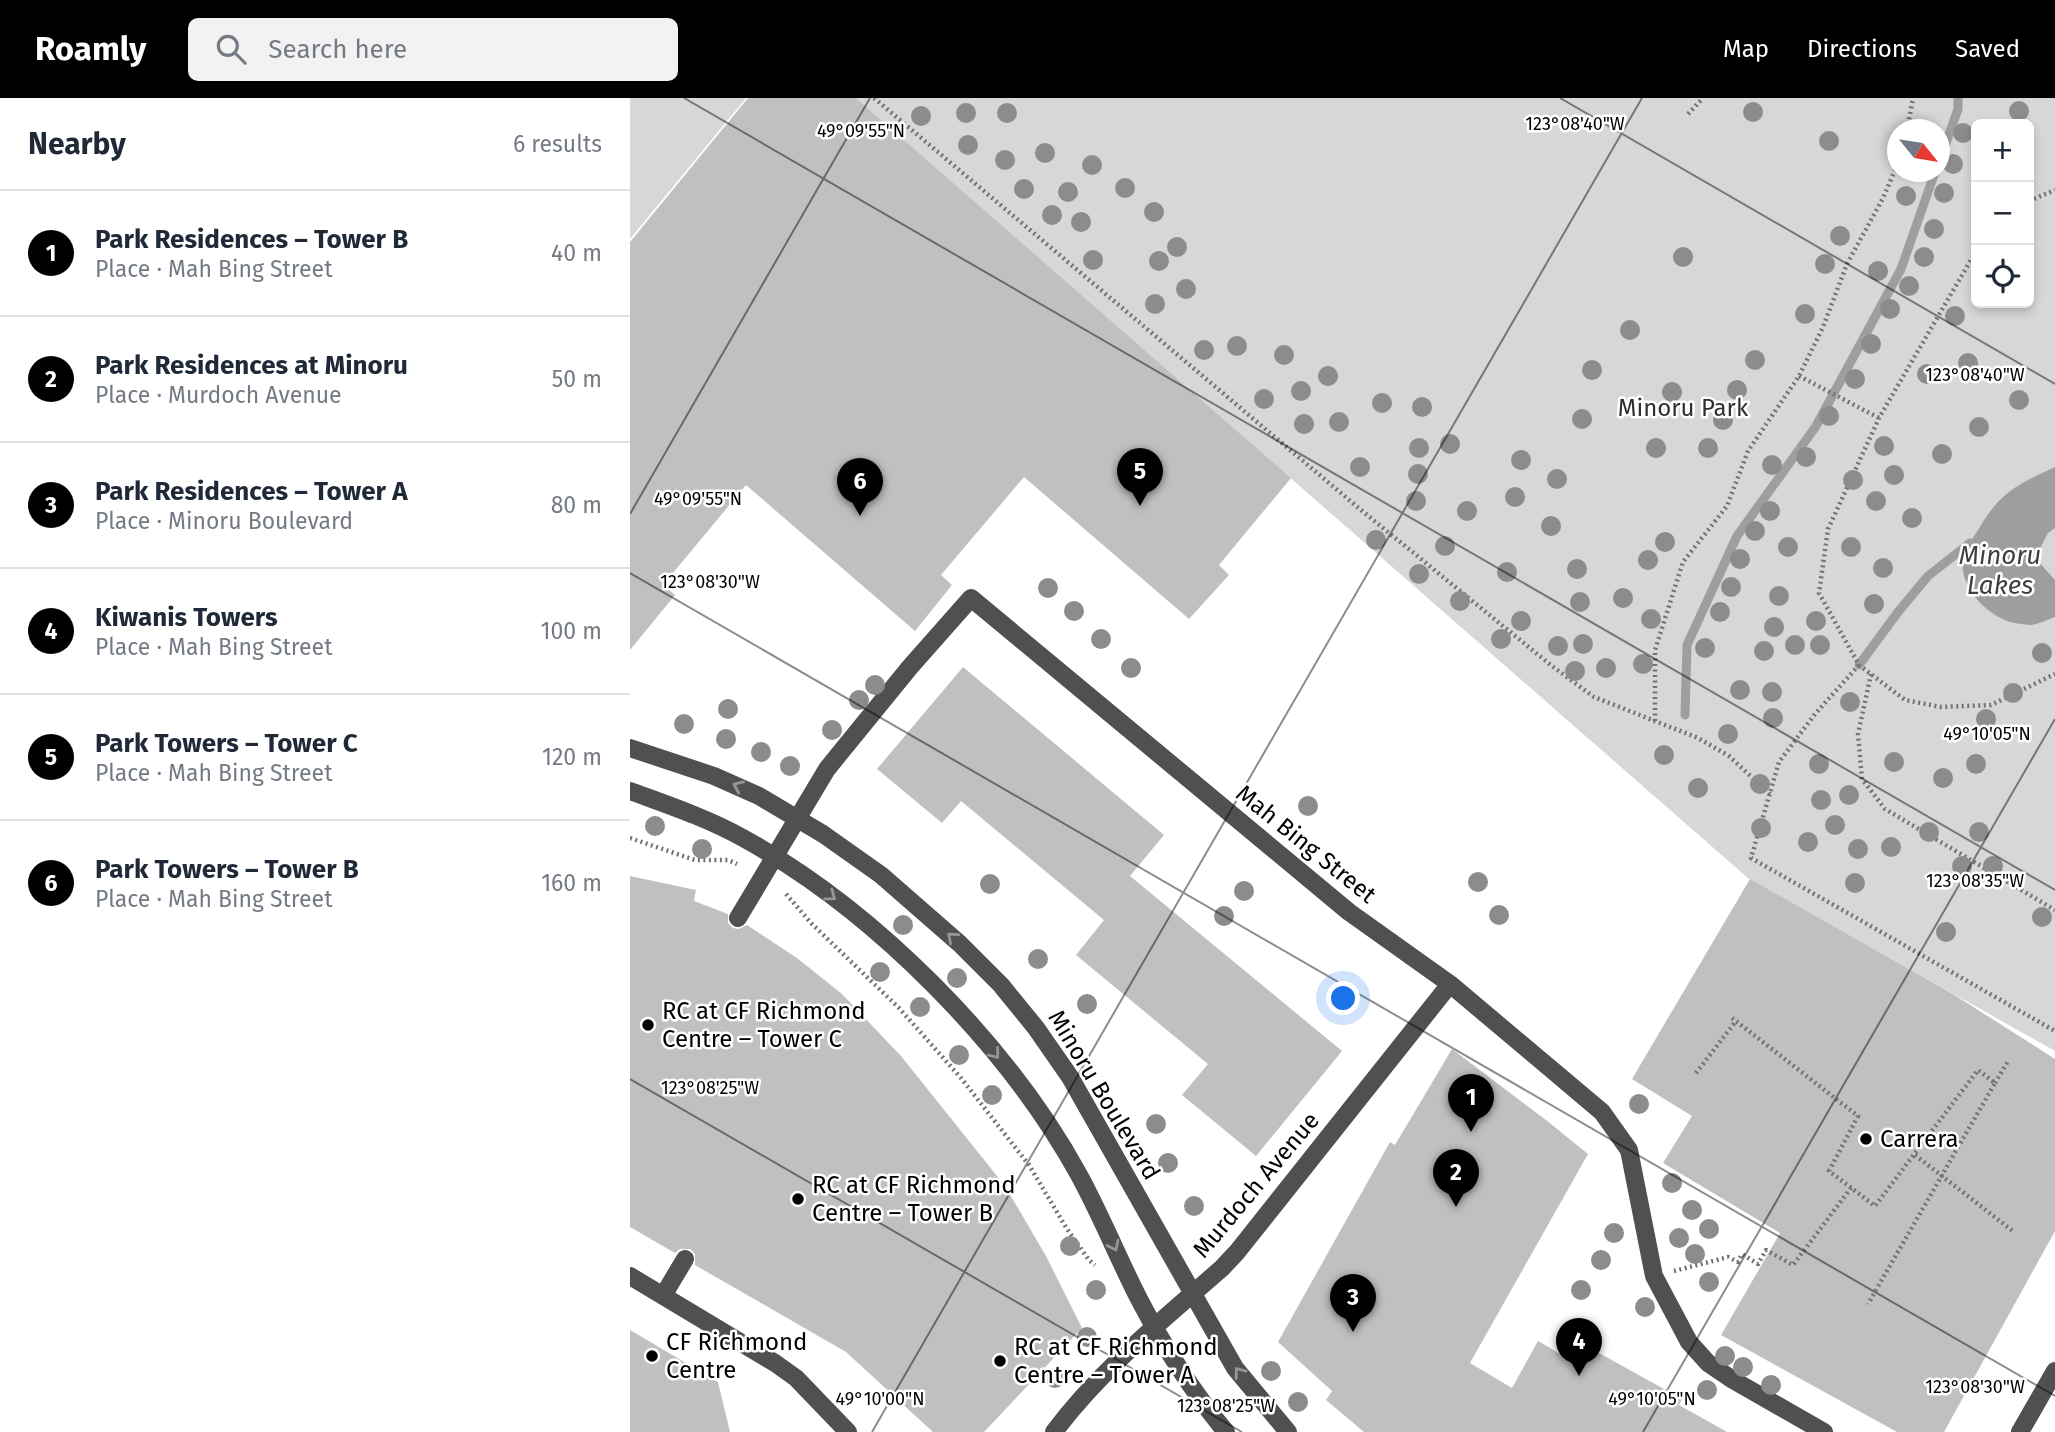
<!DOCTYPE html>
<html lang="en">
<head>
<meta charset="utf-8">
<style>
  :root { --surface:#fff; --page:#f2f2f3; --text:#1f2937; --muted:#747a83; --line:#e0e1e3; --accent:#000 }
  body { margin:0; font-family:"Fira Sans",sans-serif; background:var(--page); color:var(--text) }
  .controls { position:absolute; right:21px; top:21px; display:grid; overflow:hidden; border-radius:10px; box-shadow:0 4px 10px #0003 }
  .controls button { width:63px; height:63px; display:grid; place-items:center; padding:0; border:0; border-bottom:2px solid var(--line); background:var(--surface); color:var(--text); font:35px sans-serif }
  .compass { position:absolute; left:1257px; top:21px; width:63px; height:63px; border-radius:50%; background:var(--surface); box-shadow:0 4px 10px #0003; rotate:120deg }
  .you { position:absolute; left:714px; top:901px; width:24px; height:24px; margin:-18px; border:5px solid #fff; border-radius:50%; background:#1a73e8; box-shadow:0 0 0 10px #1a73e833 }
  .badge { display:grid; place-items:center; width:46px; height:46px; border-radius:50%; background:var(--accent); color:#fff; font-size:23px; font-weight:700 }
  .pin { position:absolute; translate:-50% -58px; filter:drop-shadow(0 2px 4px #0008) }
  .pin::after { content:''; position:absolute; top:37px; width:24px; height:21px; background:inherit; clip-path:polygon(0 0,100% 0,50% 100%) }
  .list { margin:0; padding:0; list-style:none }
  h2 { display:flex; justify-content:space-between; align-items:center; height:91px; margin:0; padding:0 28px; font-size:30px }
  h2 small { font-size:23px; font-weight:400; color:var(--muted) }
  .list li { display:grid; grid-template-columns:46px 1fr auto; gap:21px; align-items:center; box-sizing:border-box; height:126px; padding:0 28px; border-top:2px solid var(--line) }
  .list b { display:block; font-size:26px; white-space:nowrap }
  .list p { margin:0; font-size:23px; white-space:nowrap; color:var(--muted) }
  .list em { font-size:23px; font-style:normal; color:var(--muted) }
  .icon { flex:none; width:38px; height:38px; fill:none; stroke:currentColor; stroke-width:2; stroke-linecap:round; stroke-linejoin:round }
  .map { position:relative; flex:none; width:1425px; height:1334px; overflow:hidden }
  header { display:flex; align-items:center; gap:42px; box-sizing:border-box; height:98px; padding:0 35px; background:var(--accent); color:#fff }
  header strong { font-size:33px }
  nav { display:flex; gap:38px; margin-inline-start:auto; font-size:24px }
  .search { width:490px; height:63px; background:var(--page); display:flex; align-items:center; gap:18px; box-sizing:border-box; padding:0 24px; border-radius:10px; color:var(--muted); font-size:26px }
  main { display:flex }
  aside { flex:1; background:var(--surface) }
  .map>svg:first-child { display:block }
  .green { fill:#d7d7d7; fill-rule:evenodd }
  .water { fill:#9e9e9e }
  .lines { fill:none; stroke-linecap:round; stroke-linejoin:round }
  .stream { stroke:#9e9e9e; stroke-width:9 }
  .building { fill:#c0c0c0 }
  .path { stroke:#727272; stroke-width:4.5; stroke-dasharray:2 3.5; stroke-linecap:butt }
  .minor { stroke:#505050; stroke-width:18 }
  .tree { fill:#8c8c8c }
  .oneway { stroke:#969696 }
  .ticks { fill:none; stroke:#000; stroke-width:2; stroke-opacity:0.45 }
  .poi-dot { fill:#000; stroke:#fff; stroke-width:2.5 }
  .labels { text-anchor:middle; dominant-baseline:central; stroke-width:5; stroke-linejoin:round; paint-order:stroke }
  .park-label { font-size:24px; fill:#2e2e2e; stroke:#fff }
  .street-label { font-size:24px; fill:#000; stroke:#fff }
  .poi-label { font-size:24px; fill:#000; stroke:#fff; text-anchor:start }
  .water-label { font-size:26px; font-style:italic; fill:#3f3f3f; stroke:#fff }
  .ticks-label { font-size:18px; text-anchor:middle; fill:#000; stroke:#fff; stroke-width:5; stroke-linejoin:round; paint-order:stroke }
</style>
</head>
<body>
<header>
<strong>Roamly</strong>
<div class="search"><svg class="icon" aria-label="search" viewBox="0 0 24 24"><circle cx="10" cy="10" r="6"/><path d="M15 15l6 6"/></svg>Search here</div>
<nav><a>Map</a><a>Directions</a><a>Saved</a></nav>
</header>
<main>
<aside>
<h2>Nearby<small>6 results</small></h2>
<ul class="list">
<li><span class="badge">1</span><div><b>Park Residences – Tower B</b><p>Place · Mah Bing Street</p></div><em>40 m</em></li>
<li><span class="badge">2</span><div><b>Park Residences at Minoru</b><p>Place · Murdoch Avenue</p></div><em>50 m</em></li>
<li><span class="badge">3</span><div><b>Park Residences – Tower A</b><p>Place · Minoru Boulevard</p></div><em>80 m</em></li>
<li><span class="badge">4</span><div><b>Kiwanis Towers</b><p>Place · Mah Bing Street</p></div><em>100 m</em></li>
<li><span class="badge">5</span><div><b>Park Towers – Tower C</b><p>Place · Mah Bing Street</p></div><em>120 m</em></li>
<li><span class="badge">6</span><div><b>Park Towers – Tower B</b><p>Place · Mah Bing Street</p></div><em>160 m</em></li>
</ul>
</aside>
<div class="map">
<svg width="1425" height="1334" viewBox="0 0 1425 1334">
  <rect width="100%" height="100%" fill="#fff"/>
  <path class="green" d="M0,0H116L0,141Z
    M226,0H1425V953L1119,781ZM1346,26H1399V205H1346ZM1268,32H1310V74H1268Z"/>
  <path class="water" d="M1425,369V430L1418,435L1405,460L1425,482V519C1417,522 1407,527 1399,527C1392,526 1379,525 1373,521C1352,512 1329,486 1333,462C1336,451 1342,441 1348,432C1370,394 1386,387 1425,369Z"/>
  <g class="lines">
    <path class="stream" d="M1310,62L1328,11V0
      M1229,567L1268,514L1298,478L1340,445
      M1055,617L1057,547L1107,438L1186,328L1271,171L1305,74"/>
  </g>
  <path class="building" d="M118,0H226L661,380L589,467L599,477L559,521L394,379L311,477L322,487L285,533L116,387L33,487L45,497L0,552V144Z
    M333,569L534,737L500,778L712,953L626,1058L552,997L578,966L446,857L474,822L331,703L312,725L247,671Z
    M0,778L66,792L64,803L98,816V825L103,830L109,831L117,827L167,860L212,896L271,958L375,1088L416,1158L452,1230L354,1334H303L216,1254L65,1167V1156L60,1151H50L45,1155L0,1129Z
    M1120,781L1323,896L1425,961V1133L1314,1334H1267L1091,1237L1150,1135L1033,1065L1062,1018L1002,981Z
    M822,951L916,1022L958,1056L840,1265L882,1290L908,1243L932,1257L942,1240L1052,1301L1049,1307L1097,1334H734L696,1302L702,1293L648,1244L760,1044L765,1047Z
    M0,1232L88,1284L100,1334H0Z"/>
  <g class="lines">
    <path class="path" d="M244,0L731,412L922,568L964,599L1068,640L1099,658L1140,696
      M1058,16L1073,0
      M1277,32L1283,0
      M1399,103L1425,92
      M1346,153L1249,320L1198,431L1189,495L1229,567L1275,602L1311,609L1361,607L1425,576
      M1169,278L1249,320
      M1229,567L1185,616L1149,664L1121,760L1425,933
      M1241,576L1228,636L1232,681L1255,711L1425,812
      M1025,623V552L1053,464L1097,408L1118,353L1169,278L1193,229L1217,166L1253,100L1268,65
      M0,740L65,762H98L107,766
      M156,796L182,826L269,910L331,980L399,1067L437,1131L459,1162L465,1167
      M1102,920L1228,1018L1199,1073L1245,1108L1348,972L1365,985L1238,1206
      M1066,975L1106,923
      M1365,985L1378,963
      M1285,1057L1384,1134
      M1044,1173L1098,1159L1108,1164L1112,1156L1128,1166L1136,1152L1163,1167L1221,1090"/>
    <path class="minor" d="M0,650L84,678L129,698L193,736L251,777L330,846L371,887L406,930L440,979L605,1270L658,1334
      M0,693C38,707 77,720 113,740C244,812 377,946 449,1077C471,1117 488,1160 509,1201C534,1249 562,1293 596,1334
      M108,820L197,671L280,569L341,500L719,814L820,886L972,1014L999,1052L1024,1178L1059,1244L1078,1265L1103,1282L1194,1334
      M0,1178L145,1265L166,1280L218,1334
      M33,1198L55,1161
      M424,1334C471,1271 533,1222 592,1170L607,1154L820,886
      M1390,1334L1425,1273"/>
  </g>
  <g class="tree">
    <circle cx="1389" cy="13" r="10"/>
    <circle cx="1123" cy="14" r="10"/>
    <circle cx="336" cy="15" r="10"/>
    <circle cx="377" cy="15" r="10"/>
    <circle cx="291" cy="18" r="10"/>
    <circle cx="1333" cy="35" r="10"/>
    <circle cx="1199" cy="43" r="10"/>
    <circle cx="338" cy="47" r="10"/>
    <circle cx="415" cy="55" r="10"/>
    <circle cx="375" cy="62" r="10"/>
    <circle cx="1323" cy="66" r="10"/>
    <circle cx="462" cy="67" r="10"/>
    <circle cx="495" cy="90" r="10"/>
    <circle cx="394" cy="91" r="10"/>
    <circle cx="438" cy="94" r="10"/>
    <circle cx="1314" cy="95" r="10"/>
    <circle cx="1276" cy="98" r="10"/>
    <circle cx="524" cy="114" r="10"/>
    <circle cx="422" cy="117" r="10"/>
    <circle cx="451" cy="124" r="10"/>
    <circle cx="1304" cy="131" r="10"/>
    <circle cx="1210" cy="138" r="10"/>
    <circle cx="547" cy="149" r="10"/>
    <circle cx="1053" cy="159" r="10"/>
    <circle cx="1294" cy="159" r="10"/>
    <circle cx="463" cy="162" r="10"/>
    <circle cx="529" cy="163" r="10"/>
    <circle cx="1195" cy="166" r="10"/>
    <circle cx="1248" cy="173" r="10"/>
    <circle cx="1279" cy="188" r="10"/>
    <circle cx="556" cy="191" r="10"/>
    <circle cx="525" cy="206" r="10"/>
    <circle cx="1260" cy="211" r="10"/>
    <circle cx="1175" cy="216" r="10"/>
    <circle cx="1325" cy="218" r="10"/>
    <circle cx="1000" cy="232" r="10"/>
    <circle cx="1241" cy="246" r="10"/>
    <circle cx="607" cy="248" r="10"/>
    <circle cx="574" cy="252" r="10"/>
    <circle cx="654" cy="257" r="10"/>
    <circle cx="1125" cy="262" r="10"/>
    <circle cx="1338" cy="265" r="10"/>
    <circle cx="962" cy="272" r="10"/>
    <circle cx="1297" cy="276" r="10"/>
    <circle cx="698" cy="278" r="10"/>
    <circle cx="1225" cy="281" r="10"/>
    <circle cx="1107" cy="292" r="10"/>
    <circle cx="671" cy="293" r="10"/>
    <circle cx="1042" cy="294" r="10"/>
    <circle cx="634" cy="301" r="10"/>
    <circle cx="1389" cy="302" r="10"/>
    <circle cx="752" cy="305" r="10"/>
    <circle cx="792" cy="309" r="10"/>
    <circle cx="1199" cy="318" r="10"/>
    <circle cx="952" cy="321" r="10"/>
    <circle cx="1093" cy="322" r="10"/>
    <circle cx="709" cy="324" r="10"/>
    <circle cx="674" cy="326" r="10"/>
    <circle cx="1349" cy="329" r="10"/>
    <circle cx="820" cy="346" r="10"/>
    <circle cx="1254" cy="348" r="10"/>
    <circle cx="789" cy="350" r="10"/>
    <circle cx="1026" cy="350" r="10"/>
    <circle cx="1078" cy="350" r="10"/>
    <circle cx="1312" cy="356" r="10"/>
    <circle cx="1176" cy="359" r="10"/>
    <circle cx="891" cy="362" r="10"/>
    <circle cx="1142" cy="367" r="10"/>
    <circle cx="730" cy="369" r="10"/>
    <circle cx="788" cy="376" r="10"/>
    <circle cx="1264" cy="377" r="10"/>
    <circle cx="927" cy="381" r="10"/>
    <circle cx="1223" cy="382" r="10"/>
    <circle cx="885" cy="399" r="10"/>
    <circle cx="786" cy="403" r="10"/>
    <circle cx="1246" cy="403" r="10"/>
    <circle cx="837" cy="413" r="10"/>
    <circle cx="1140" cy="413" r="10"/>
    <circle cx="1282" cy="420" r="10"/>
    <circle cx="921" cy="428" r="10"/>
    <circle cx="1125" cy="433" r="10"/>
    <circle cx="746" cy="442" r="10"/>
    <circle cx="1035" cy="444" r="10"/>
    <circle cx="815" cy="448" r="10"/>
    <circle cx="1158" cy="449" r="10"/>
    <circle cx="1221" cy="449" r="10"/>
    <circle cx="1110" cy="461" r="10"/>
    <circle cx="1018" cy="462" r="10"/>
    <circle cx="1253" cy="470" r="10"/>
    <circle cx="947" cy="471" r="10"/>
    <circle cx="877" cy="474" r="10"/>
    <circle cx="789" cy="476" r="10"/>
    <circle cx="1101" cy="489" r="10"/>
    <circle cx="418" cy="490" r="10"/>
    <circle cx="1149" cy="498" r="10"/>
    <circle cx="993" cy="500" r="10"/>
    <circle cx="830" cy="503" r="10"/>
    <circle cx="950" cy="504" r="10"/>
    <circle cx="1244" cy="506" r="10"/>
    <circle cx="444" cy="513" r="10"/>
    <circle cx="1090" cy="514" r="10"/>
    <circle cx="1021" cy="521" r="10"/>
    <circle cx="891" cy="523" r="10"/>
    <circle cx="1186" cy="523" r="10"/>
    <circle cx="1144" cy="529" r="10"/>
    <circle cx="471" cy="541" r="10"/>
    <circle cx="871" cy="541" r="10"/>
    <circle cx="953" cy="546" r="10"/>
    <circle cx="1165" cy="547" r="10"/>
    <circle cx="1190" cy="547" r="10"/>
    <circle cx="928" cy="548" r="10"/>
    <circle cx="1075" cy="550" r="10"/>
    <circle cx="1134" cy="553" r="10"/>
    <circle cx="1412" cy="555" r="10"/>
    <circle cx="1013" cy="566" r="10"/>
    <circle cx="501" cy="570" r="10"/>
    <circle cx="976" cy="570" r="10"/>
    <circle cx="945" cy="573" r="10"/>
    <circle cx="245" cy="587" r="10"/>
    <circle cx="1110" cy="592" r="10"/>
    <circle cx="1142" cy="594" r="10"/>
    <circle cx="1383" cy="595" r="10"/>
    <circle cx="229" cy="602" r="10"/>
    <circle cx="1220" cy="604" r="10"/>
    <circle cx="98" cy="611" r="10"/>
    <circle cx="1143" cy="620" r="10"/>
    <circle cx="1356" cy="621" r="10"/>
    <circle cx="54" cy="626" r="10"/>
    <circle cx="202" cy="632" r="10"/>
    <circle cx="1098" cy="636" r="10"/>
    <circle cx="96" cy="641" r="10"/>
    <circle cx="131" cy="654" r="10"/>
    <circle cx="1034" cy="657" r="10"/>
    <circle cx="1264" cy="664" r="10"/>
    <circle cx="1189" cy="666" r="10"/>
    <circle cx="1346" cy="666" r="10"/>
    <circle cx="160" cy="668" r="10"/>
    <circle cx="1313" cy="680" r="10"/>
    <circle cx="1130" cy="686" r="10"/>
    <circle cx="1068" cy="690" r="10"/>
    <circle cx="1219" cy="697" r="10"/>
    <circle cx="1191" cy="702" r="10"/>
    <circle cx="678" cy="708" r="10"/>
    <circle cx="1205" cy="727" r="10"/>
    <circle cx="25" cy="728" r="10"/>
    <circle cx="1131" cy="730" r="10"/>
    <circle cx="1299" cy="734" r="10"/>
    <circle cx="1349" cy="734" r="10"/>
    <circle cx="1178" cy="744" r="10"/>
    <circle cx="1261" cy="749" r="10"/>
    <circle cx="72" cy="751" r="10"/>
    <circle cx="1228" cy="751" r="10"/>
    <circle cx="1332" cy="768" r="10"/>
    <circle cx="1363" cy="768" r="10"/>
    <circle cx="848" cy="784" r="10"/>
    <circle cx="1225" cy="785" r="10"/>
    <circle cx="360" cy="786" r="10"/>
    <circle cx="614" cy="793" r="10"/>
    <circle cx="869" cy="817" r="10"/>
    <circle cx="594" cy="818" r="10"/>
    <circle cx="1412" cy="819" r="10"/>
    <circle cx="273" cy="827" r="10"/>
    <circle cx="1316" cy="834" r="10"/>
    <circle cx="408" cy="861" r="10"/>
    <circle cx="250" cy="874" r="10"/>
    <circle cx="327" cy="880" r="10"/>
    <circle cx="457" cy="906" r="10"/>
    <circle cx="290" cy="909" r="10"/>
    <circle cx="329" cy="957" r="10"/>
    <circle cx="362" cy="997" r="10"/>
    <circle cx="1009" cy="1006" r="10"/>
    <circle cx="526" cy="1026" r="10"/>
    <circle cx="538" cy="1065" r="10"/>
    <circle cx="1042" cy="1085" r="10"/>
    <circle cx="564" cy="1108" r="10"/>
    <circle cx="1062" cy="1112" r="10"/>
    <circle cx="1079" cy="1131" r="10"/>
    <circle cx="984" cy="1135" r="10"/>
    <circle cx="1049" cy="1140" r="10"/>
    <circle cx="440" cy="1148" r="10"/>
    <circle cx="1065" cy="1156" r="10"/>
    <circle cx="971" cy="1162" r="10"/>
    <circle cx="1079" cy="1184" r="10"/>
    <circle cx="466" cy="1192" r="10"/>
    <circle cx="951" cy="1192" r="10"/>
    <circle cx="1015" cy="1209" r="10"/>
    <circle cx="457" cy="1239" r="10"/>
    <circle cx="1095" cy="1258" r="10"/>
    <circle cx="1113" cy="1269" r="10"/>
    <circle cx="641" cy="1273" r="10"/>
    <circle cx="425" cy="1280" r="10"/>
    <circle cx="1141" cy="1287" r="10"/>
    <circle cx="1077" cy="1292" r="10"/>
    <circle cx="668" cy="1304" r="10"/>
  </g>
  <defs><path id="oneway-chevron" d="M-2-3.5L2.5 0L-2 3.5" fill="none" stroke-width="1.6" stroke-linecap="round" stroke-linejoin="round" transform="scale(1.75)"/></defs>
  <g class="oneway">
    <use href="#oneway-chevron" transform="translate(108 688) rotate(-156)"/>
    <use href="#oneway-chevron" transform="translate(201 798) rotate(36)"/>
    <use href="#oneway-chevron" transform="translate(322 839) rotate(-139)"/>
    <use href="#oneway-chevron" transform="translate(365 956) rotate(52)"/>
    <use href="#oneway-chevron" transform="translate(484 1148) rotate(64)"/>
    <use href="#oneway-chevron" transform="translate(609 1274) rotate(-127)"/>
  </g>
  <path class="ticks" d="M54,0L1425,792M930,0L1425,286M0,416L240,0M0,475L1425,1298M0,981L612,1334M242,1334L1012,0M1013,1334L1425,621"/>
  <g class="poi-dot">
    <circle cx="18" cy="927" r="7"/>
    <circle cx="1236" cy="1041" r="7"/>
    <circle cx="168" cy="1101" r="7"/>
    <circle cx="22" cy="1258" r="7"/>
    <circle cx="370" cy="1263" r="7"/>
  </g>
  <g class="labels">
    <g class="park-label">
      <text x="1053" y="310">Minoru Park</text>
    </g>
    <g class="street-label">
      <text transform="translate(676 746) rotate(39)">Mah Bing Street</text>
      <text transform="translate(474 997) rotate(59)">Minoru Boulevard</text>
      <text transform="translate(626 1087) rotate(-50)">Murdoch Avenue</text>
    </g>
    <g class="poi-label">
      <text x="32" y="913">RC at CF Richmond<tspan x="32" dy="28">Centre – Tower C</tspan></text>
      <text x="1250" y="1041">Carrera</text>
      <text x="182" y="1087">RC at CF Richmond<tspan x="182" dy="28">Centre – Tower B</tspan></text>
      <text x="36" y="1244">CF Richmond<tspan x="36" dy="28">Centre</tspan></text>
      <text x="384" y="1249">RC at CF Richmond<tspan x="384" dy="28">Centre – Tower A</tspan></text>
    </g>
    <g class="water-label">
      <text x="1370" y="457">Minoru<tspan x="1370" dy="30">Lakes</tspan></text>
    </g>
  </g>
  <g class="ticks-label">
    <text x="945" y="32">123°08'40"W</text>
    <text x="231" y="39">49°09'55"N</text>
    <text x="1345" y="283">123°08'40"W</text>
    <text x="68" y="407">49°09'55"N</text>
    <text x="80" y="490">123°08'30"W</text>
    <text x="1357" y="642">49°10'05"N</text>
    <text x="1345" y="789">123°08'35"W</text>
    <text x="80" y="996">123°08'25"W</text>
    <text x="1345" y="1295">123°08'30"W</text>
    <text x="250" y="1307">49°10'00"N</text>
    <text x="1022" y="1307">49°10'05"N</text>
    <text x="596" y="1314">123°08'25"W</text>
  </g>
</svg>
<div class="controls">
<button>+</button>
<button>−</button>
<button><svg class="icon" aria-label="locate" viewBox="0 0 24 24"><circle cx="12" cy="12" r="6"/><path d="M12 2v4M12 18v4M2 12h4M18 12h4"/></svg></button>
</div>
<svg class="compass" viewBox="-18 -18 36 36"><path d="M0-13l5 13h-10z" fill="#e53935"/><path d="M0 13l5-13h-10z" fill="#747a83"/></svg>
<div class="you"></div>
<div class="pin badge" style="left:841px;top:1034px">1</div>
<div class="pin badge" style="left:826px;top:1109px">2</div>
<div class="pin badge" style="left:723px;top:1234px">3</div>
<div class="pin badge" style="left:949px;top:1278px">4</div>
<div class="pin badge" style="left:510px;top:408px">5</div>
<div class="pin badge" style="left:230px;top:418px">6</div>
</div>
</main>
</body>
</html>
